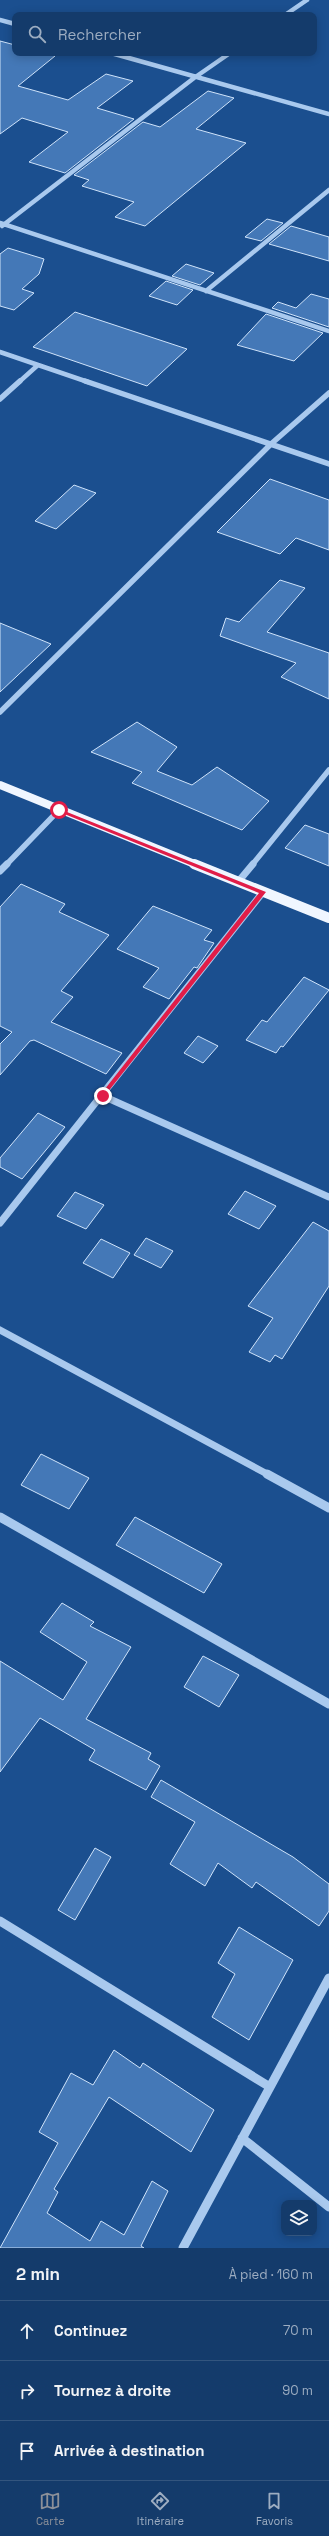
<!DOCTYPE html>
<html lang="fr">
<head>
<meta charset="utf-8">
<style>
  :root { --surface:#143b6b; --page:#214673; --text:#f1f3f6; --muted:#9dadc1; --line:#33557e; --accent:#8c9099 }
  body { margin:0; font-family:"Space Grotesk",sans-serif; background:var(--page); color:var(--text) }
  .controls { position:absolute; right:12px; bottom:12px; display:grid; overflow:hidden; border-radius:8px; box-shadow:0 2px 10px #0003 }
  .controls button { width:36px; height:36px; display:grid; place-items:center; padding:0; border:0; border-bottom:1px solid var(--line); background:var(--surface); color:var(--text); font:20px sans-serif }
  .stop { position:absolute; width:12px; height:12px; margin:-9px; border:3px solid #e11d48; border-radius:50%; background:#fff }
  .stop.end { background:#e11d48; border-color:#fff; box-shadow:0 1px 4px #0008 }
  .list { margin:0; padding:0; list-style:none }
  h2 { display:flex; justify-content:space-between; align-items:center; height:52px; margin:0; padding:0 16px; font-size:17px }
  h2 small { font-size:13px; font-weight:400; color:var(--muted) }
  .list li { display:grid; grid-template-columns:26px 1fr auto; gap:12px; align-items:center; box-sizing:border-box; height:60px; padding:0 16px; border-top:1px solid var(--line) }
  .list b { display:block; font-size:15px; white-space:nowrap }
  .list em { font-size:13px; font-style:normal; color:var(--muted) }
  .icon { flex:none; width:22px; height:22px; fill:none; stroke:currentColor; stroke-width:2; stroke-linecap:round; stroke-linejoin:round }
  .map { position:relative; flex:none; width:329px; height:2248px; overflow:hidden }
  .search { position:absolute; background:var(--surface); box-shadow:0 2px 10px #0003; left:12px; right:12px; top:12px; height:44px; display:flex; align-items:center; gap:10px; box-sizing:border-box; padding:0 14px; border-radius:8px; color:var(--muted); font-size:15px }
  .sheet { height:232px; background:var(--surface) }
  nav { display:flex; justify-content:space-around; align-items:center; box-sizing:border-box; height:56px; border-top:1px solid var(--line); background:var(--surface); font-size:11px; color:var(--muted) }
  nav a { display:grid; justify-items:center; gap:2px }
  nav .on { color:var(--accent) }
  .map>svg:first-child { display:block }
  .building { fill:#4478b7; stroke:#cfe3fa }
  .lines { fill:none; stroke-linecap:round; stroke-linejoin:round }
  .minor-far3 { stroke:#a9c9ee; stroke-width:4.5 }
  .minor-far2 { stroke:#a9c9ee; stroke-width:5.5 }
  .minor-far1 { stroke:#a9c9ee; stroke-width:7 }
  .minor { stroke:#a9c9ee; stroke-width:9 }
  .major-far1 { stroke:#f0f6ff; stroke-width:8 }
  .major { stroke:#f0f6ff; stroke-width:10 }
  .route { fill:#e11d48 }
</style>
</head>
<body>
<div class="map">
<svg width="329" height="2248" viewBox="0 0 329 2248">
  <rect width="100%" height="100%" fill="#1b4f8f"/>
  <path class="building" d="M0,41L15,45V53H43L55,56L18,86L68,100L106,74L133,81L97,108L134,119L65,173L29,162L68,132L22,118L0,134Z
    M208,91L234,98L196,129L246,143L145,226L115,217L134,202L82,186L89,180L74,175L143,122L160,127Z
    M267,219L283,223L261,241L245,237Z
    M291,226L329,237V261L269,244Z
    M8,248L44,259L39,274L22,289L34,293L14,310L0,306V254Z
    M186,264L214,273L200,285L172,276Z
    M166,281L193,290L177,305L149,296Z
    M311,294L329,299V327L272,308L278,302L296,308Z
    M75,312L187,349L147,386L33,347Z
    M266,314L323,333L294,361L237,345Z
    M270,479L329,500V550L296,538L280,554L217,532Z
    M74,485L96,493L56,529L35,521Z
    M280,580L305,588L267,632L329,653V699L281,677L296,663L220,636L226,618L239,622Z
    M0,623L51,644L0,692Z
    M137,722L177,747L157,771L192,785L217,767L269,801L242,830L132,783L142,772L91,752Z
    M305,825L329,834V866L285,848Z
    M21,884L65,904L59,912L109,935L61,991L73,997L51,1022L122,1053L106,1074L34,1040L30,1041L0,1075V1044L12,1032L0,1026V907Z
    M153,906L212,930L204,940L214,943L197,968L194,967L169,999L143,987L159,968L117,949Z
    M304,977L329,990L283,1047L281,1046L276,1053L246,1040L262,1020L267,1022Z
    M198,1036L218,1046L203,1063L184,1053Z
    M38,1113L65,1127L22,1179L0,1167V1158Z
    M245,1191L276,1206L259,1229L228,1214Z
    M75,1192L104,1205L86,1229L57,1216Z
    M313,1222L329,1231V1286L282,1359L275,1355L270,1362L249,1352L273,1318L248,1306Z
    M146,1238L173,1251L161,1268L134,1255Z
    M101,1239L130,1253L113,1278L83,1263Z
    M41,1454L89,1478L69,1509L21,1485Z
    M135,1517L222,1564L204,1593L116,1545Z
    M62,1603L94,1622L90,1626L131,1647L86,1719L151,1753L148,1759L160,1766L146,1790L89,1760L95,1750L40,1718L0,1772V1661L63,1700L87,1662L40,1632Z
    M203,1656L239,1675L219,1707L184,1687Z
    M161,1780L293,1857L329,1884V1911L319,1926L256,1882L252,1888L218,1863L205,1886L170,1864L195,1822L151,1797Z
    M95,1848L111,1857L75,1920L58,1910Z
    M239,1927L293,1960L249,2040L212,2017L235,1974L218,1963Z
    M114,2050L140,2068L143,2063L214,2110L191,2152L109,2097L54,2189L58,2192L47,2213L90,2241L101,2221L124,2235L152,2181L168,2191L141,2246L144,2248H0L58,2143L39,2132L71,2073L93,2085Z"/>
  <g class="lines">
    <path class="minor-far3" d="M285,15L307,0
      M0,20L15,24
      M111,53L329,114
      M0,223L329,331
      M2,226L194,78L230,53
      M206,291L329,190
      M0,352L88,382
      M19,382L38,365"/>
    <path class="minor-far2" d="M85,381L329,464
      M0,399L20,381
      M0,712L271,444L329,393
      M6,865L59,810
      M252,865L329,770"/>
    <path class="minor-far1" d="M0,871L7,864
      M238,882L253,864
      M103,1096L329,1197
      M0,1223L263,892
      M0,1330L269,1475"/>
    <path class="minor" d="M267,1474L329,1508
      M0,1517L329,1704
      M0,1921L270,2087
      M242,2138L329,2207
      M183,2248L329,1978"/>
    <path class="major-far1" d="M0,785L197,865"/>
    <path class="major" d="M194,864L329,918"/>
  </g>
  <path class="route" d="M57,808L266,892L103,1098L101,1094L259,893L57,811Z"/>
</svg>
<div class="controls">
<button><svg class="icon" aria-label="layers" viewBox="0 0 24 24"><path d="M12 4l9 5-9 5-9-5zM3 14l9 5 9-5"/></svg></button>
</div>
<div class="stop" style="left:59px;top:810px"></div>
<div class="stop end" style="left:103px;top:1096px"></div>
<div class="search"><svg class="icon" aria-label="search" viewBox="0 0 24 24"><circle cx="10" cy="10" r="6"/><path d="M15 15l6 6"/></svg>Rechercher</div>
</div>
<section class="sheet">
<h2>2 min<small>À pied · 160 m</small></h2>
<ul class="list">
<li><svg class="icon" aria-label="ahead" viewBox="0 0 24 24"><path d="M12 20V5M6 11l6-6 6 6"/></svg><div><b>Continuez</b></div><em>70 m</em></li>
<li><svg class="icon" aria-label="right" viewBox="0 0 24 24"><path d="M7 20v-9h11M14 6l5 5-5 5"/></svg><div><b>Tournez à droite</b></div><em>90 m</em></li>
<li><svg class="icon" aria-label="arrive" viewBox="0 0 24 24"><path d="M6 21V4h12l-3 4 3 4H6"/></svg><div><b>Arrivée à destination</b></div></li>
</ul>
</section>
<nav>
<a class="on"><svg class="icon" aria-label="map" viewBox="0 0 24 24"><path d="M3 6l6-2 6 2 6-2v14l-6 2-6-2-6 2zM9 4v14M15 6v14"/></svg>Carte</a>
<a><svg class="icon" aria-label="directions" viewBox="0 0 24 24"><path d="M12 3l9 9-9 9-9-9zM9 14v-3h6M13 9l2 2-2 2"/></svg>Itinéraire</a>
<a><svg class="icon" aria-label="saved" viewBox="0 0 24 24"><path d="M7 4h10v16l-5-4-5 4z"/></svg>Favoris</a>
</nav>
</body>
</html>
